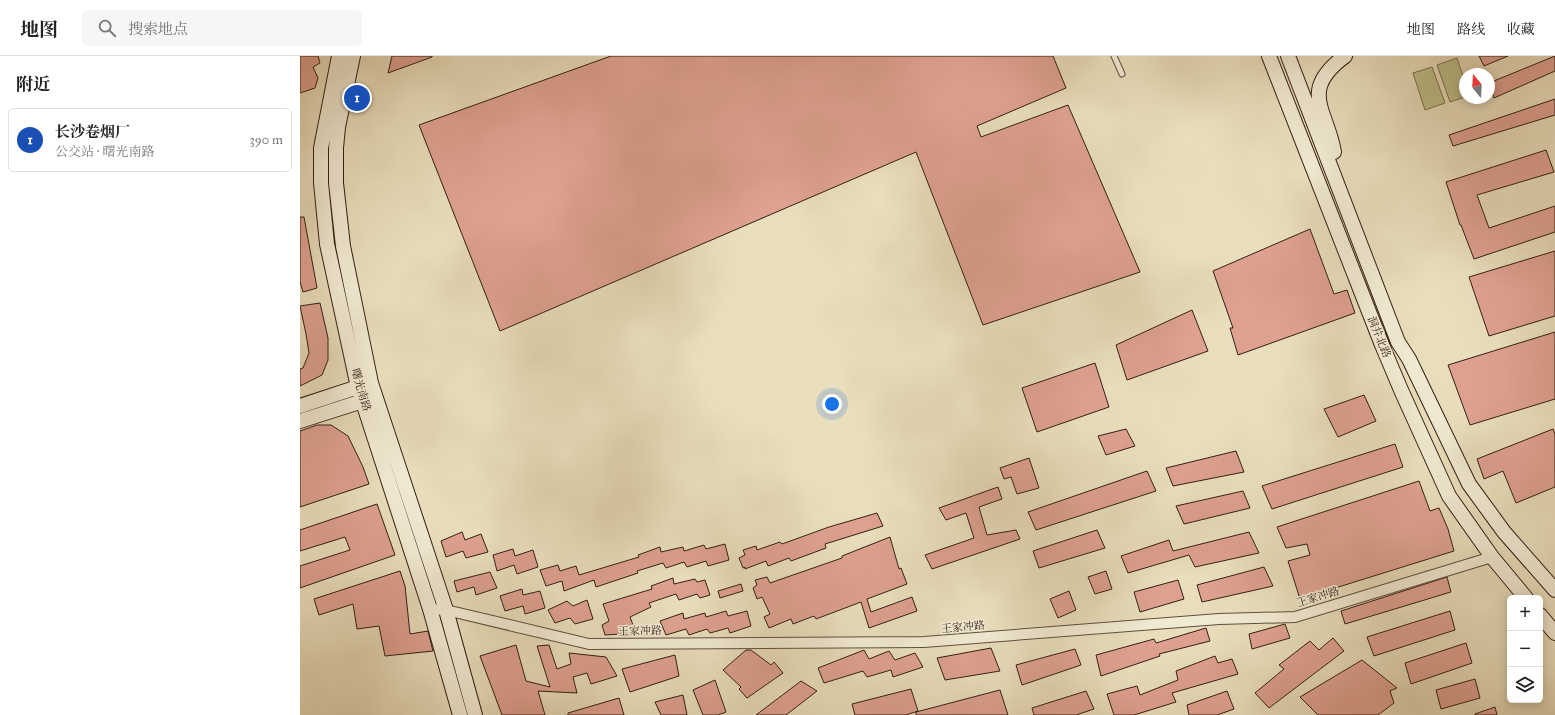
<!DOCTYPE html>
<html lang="zh">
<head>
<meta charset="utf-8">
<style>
  :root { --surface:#fff; --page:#f6f6f6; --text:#222; --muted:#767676; --line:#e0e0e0; --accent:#0f766e }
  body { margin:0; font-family:"IM FELL Great Primer","Noto Serif SC",serif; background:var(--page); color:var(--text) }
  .controls { position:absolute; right:12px; bottom:12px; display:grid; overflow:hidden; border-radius:6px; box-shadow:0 2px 10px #0003 }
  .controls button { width:36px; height:36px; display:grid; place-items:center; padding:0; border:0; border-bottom:1px solid var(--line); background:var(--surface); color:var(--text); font:20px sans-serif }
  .compass { position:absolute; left:1159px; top:12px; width:36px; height:36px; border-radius:50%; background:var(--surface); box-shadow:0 2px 10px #0003; rotate:342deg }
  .you { position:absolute; left:532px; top:348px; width:14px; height:14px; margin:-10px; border:3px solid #fff; border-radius:50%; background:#1a73e8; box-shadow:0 0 0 6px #1a73e833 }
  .badge { display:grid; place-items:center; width:26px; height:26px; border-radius:50%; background:var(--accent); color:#fff; font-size:13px; font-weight:700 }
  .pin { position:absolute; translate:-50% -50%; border:2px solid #fff; box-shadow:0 1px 4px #0006 }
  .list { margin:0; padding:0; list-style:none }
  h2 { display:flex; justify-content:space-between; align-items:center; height:52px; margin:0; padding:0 16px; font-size:17px }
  h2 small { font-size:13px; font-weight:400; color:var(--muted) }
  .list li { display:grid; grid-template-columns:26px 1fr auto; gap:12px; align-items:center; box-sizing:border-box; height:64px; margin:0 8px 8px; padding:0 8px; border:1px solid var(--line); border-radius:6px }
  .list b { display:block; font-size:15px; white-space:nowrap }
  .list p { margin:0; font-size:13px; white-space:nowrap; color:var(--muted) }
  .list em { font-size:13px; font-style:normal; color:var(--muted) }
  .icon { flex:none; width:22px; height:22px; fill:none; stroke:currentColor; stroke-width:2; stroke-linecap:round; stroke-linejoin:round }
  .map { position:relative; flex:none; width:1255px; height:659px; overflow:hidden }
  header { display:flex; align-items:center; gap:24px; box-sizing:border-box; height:56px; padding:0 20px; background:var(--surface); border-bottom:1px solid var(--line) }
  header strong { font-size:19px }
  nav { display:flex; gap:22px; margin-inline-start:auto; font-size:14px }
  .search { width:280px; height:36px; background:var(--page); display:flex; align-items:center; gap:10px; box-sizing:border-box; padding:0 14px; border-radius:6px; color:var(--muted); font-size:15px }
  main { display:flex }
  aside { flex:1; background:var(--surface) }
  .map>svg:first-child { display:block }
  .green { fill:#bebf8b; stroke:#786f50 }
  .building { fill:#dea190; stroke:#331f14 }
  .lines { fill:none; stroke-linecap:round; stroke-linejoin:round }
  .lane-casing { stroke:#604f3e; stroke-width:7 }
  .street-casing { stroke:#604f3e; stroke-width:12 }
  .secondary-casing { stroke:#331f14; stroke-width:16 }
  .lane { stroke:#f1ead3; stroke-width:5 }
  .street { stroke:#f1ead3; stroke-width:10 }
  .secondary { stroke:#f1ead3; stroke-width:14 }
  .labels { text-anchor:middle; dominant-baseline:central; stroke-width:3; stroke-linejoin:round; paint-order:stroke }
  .street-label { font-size:11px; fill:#331f14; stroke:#f1ead3 }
</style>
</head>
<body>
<header>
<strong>地图</strong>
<div class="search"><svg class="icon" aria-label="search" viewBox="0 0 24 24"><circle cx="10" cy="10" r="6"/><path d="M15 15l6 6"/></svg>搜索地点</div>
<nav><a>地图</a><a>路线</a><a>收藏</a></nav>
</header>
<main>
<aside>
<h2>附近<small></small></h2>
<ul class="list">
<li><span class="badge" style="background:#1a4fb4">1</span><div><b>长沙卷烟厂</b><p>公交站 · 曙光南路</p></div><em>390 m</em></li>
</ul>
</aside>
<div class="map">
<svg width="1255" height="659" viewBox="0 0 1255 659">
  <rect width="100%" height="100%" fill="#e9debc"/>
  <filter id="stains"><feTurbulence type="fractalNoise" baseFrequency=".005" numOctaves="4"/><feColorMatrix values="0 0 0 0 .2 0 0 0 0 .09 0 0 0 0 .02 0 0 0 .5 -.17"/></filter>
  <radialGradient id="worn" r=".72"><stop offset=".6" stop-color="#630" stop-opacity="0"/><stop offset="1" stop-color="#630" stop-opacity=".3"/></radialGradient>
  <path class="green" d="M1157,2L1165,26V41L1150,46L1137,9Z
    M1132,11L1145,47L1125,54L1113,17Z"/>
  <path class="building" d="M0,0H18L20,7L13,11L18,22L15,32L0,37Z
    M92,0H132V1L88,17Z
    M311,0H753L766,32L677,70L681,81L768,49L840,216L683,269L616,96L200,275L119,69Z
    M1179,0H1208L1184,10Z
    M1255,0V15L1194,42L1189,27Z
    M1255,43V59L1153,90L1149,79Z
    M1246,94L1254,116L1177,139L1189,172L1255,150V176L1174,203L1161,169H1160L1146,126Z
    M0,161H4L17,232L3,236L0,226Z
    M1010,173L1034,238L1047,234L1055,257L938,299L930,272H933L913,215Z
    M1255,195V260L1189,280L1169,221Z
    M20,247L28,282V304L22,319L0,330V313L3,312L9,297L6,278L0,250Z
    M892,254L908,295L827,324L816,289Z
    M1255,276V343L1170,369L1148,309Z
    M795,307L809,351L737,376L722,332Z
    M1064,339L1076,365L1038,381L1024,353Z
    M17,369H31L48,380L63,411L69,428L0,451V375Z
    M826,373L835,390L806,399L798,380Z
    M1253,373L1255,378V431L1216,447L1203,415L1184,423L1177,403Z
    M1095,388L1103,411L972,453L962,430Z
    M936,395L944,416L873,430L866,412Z
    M729,402L739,432L717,438L711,421L704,423L700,412Z
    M847,415L856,435L736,474L728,456Z
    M1119,425L1130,455L1139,452L1148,473L1154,495L1000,543L988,505L1010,499L1007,488L986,492L977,471Z
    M698,431L702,443L679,451L687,479L716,474L720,483L632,513L625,499L674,482L666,457L646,464L639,452Z
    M943,435L950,452L884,468L876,450Z
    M77,448L95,499L0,532V510L50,494L45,481L0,495V474Z
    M577,457L583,470L525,488L526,492L491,505L489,502L468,510L466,505L445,513V511L443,512L439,502L445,499L443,494L456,490L457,494L480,486L482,488L529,471Z
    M797,474L805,492L739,512L733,495Z
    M162,476L165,484L181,478L188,496L166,502L163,495L146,501L141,485Z
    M949,476L959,497L895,511L889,499L828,517L821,500L869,484L873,495Z
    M590,481L599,513L601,512L607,528L567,543L571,556L612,541L617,555L569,572L561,546L516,563L514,560L493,568L491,563L469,572L464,561L470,558L462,541L457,543L453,532L457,529L455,524L467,521L470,527L542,502V500Z
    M425,488L429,504L408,510L406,505L387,511L384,506L366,512L363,507L337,515L338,517L296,531L294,524L264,535L262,525L246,530L240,514L258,509L260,515L276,510L279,519L339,501L338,499L360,491L361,496L383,491L384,495L404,489L406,493Z
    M213,493L215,500L233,494L238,511L217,518L214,509L197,515L193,499Z
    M964,511L973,530L902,546L897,529Z
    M100,515L105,530L110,578L128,575L133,595L85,600L79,570L57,573L53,548L19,559L14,543Z
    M806,515L812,533L795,538L788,521Z
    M190,516L197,532L176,539L174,531L157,536L154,525Z
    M1147,521L1151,536L1045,568L1041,555Z
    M373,522L374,528L395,523L397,526L405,524L410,539L400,542L397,538L379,544L376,538L349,547L351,551L330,561L336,577L305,579L302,569L309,565L303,548L352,533L351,530Z
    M878,524L884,543L840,556L834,536Z
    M441,528L443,535L420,542L418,535Z
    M222,533L223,539L240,535L245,552L225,558L223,550L205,555L200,540Z
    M769,535L776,554L758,562L750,543Z
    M287,544L293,563L275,568L270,562L255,567L248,554L267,545L273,550Z
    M426,555L428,560L447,555L451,570L430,577L428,572L410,577L407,573L389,579L386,573L366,579L360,565L383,557L384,563L405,557L406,561Z
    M1150,555L1155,574L1074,600L1067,581Z
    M985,568L990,582L952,593L949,578Z
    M906,572L910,585L859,598L860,600L801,620L796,599L854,583L856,587Z
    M1033,582L1044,595L969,652L955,637L984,613L979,609L1010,585L1019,594Z
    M1166,587L1172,607L1111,628L1105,607Z
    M216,589L226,625L250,631L237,590L249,589L257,613L271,608L269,597L306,601L317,620L291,628L287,617L273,621L277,637L238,635L245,659H202L180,600Z
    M691,592L700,615L645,624L637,602Z
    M775,593L781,609L722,629L716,609Z
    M446,594H451L471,609L474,606L483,617L447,642L439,633L441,631L423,614Z
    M564,594L569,603L589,595L595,604L615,597L623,611L593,621L591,614L567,621L563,615L524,627L518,612Z
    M375,599L379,620L330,636L322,613Z
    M915,600L918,607L932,603L938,618L872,637L876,646L834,659H814L807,638L837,630L840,639L878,624L876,615Z
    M1062,604L1097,632L1090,635L1094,647L1078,659H1018L1000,641Z
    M1175,623L1180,642L1141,653L1136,634Z
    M415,624L426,656L418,659H403L393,634Z
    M501,625L517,635L486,659H456Z
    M611,633L618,655L606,659H555L552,648Z
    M700,634L708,659H616V656Z
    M786,635L794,653L776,659H734L732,652Z
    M927,635L934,653L917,659H889L887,649Z
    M383,639L387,659H361L355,646Z
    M319,642L324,659H268V657Z
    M1195,651L1197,659H1175V658Z"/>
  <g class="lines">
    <g class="lane-casing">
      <path id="lane" d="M814,0L822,18"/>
    </g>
    <g class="street-casing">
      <path id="street" d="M130,553L146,554L289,588L624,586L919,563L995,561L1192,501"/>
    </g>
    <g class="secondary-casing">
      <path id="secondary" d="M39,0L21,92V127L27,188L58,331L130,553L160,659
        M53,0L38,71L36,92V127L43,190L71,327L146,554L175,659
        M969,0L1082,289L1101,334L1149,440L1192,501L1226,542
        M988,0L1098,286L1109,303L1169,428L1204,476L1255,534
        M1034,96C1027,54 998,35 1045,0
        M0,350L67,328
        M0,365L72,342
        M1240,559L1255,577"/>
    </g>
    <use href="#lane" class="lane"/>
    <use href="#street" class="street"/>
    <use href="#secondary" class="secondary"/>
  </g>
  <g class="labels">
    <g class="street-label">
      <text transform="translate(1079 281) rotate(68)">洞井北路</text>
      <text transform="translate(61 334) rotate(74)">曙光南路</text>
      <text transform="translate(1018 541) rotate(-17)">王家冲路</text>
      <text transform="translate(663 571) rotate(-5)">王家冲路</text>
      <text transform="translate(340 575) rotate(-1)">王家冲路</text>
    </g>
  </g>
  <rect width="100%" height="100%" filter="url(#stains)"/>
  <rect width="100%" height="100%" fill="url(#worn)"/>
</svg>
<div class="controls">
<button>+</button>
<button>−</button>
<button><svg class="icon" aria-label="layers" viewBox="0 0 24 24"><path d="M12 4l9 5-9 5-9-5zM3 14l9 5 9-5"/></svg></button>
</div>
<svg class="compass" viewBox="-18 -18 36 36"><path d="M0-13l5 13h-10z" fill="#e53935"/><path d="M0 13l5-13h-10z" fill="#767676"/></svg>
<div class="you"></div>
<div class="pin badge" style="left:57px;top:42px;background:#1a4fb4">1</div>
</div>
</main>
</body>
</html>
